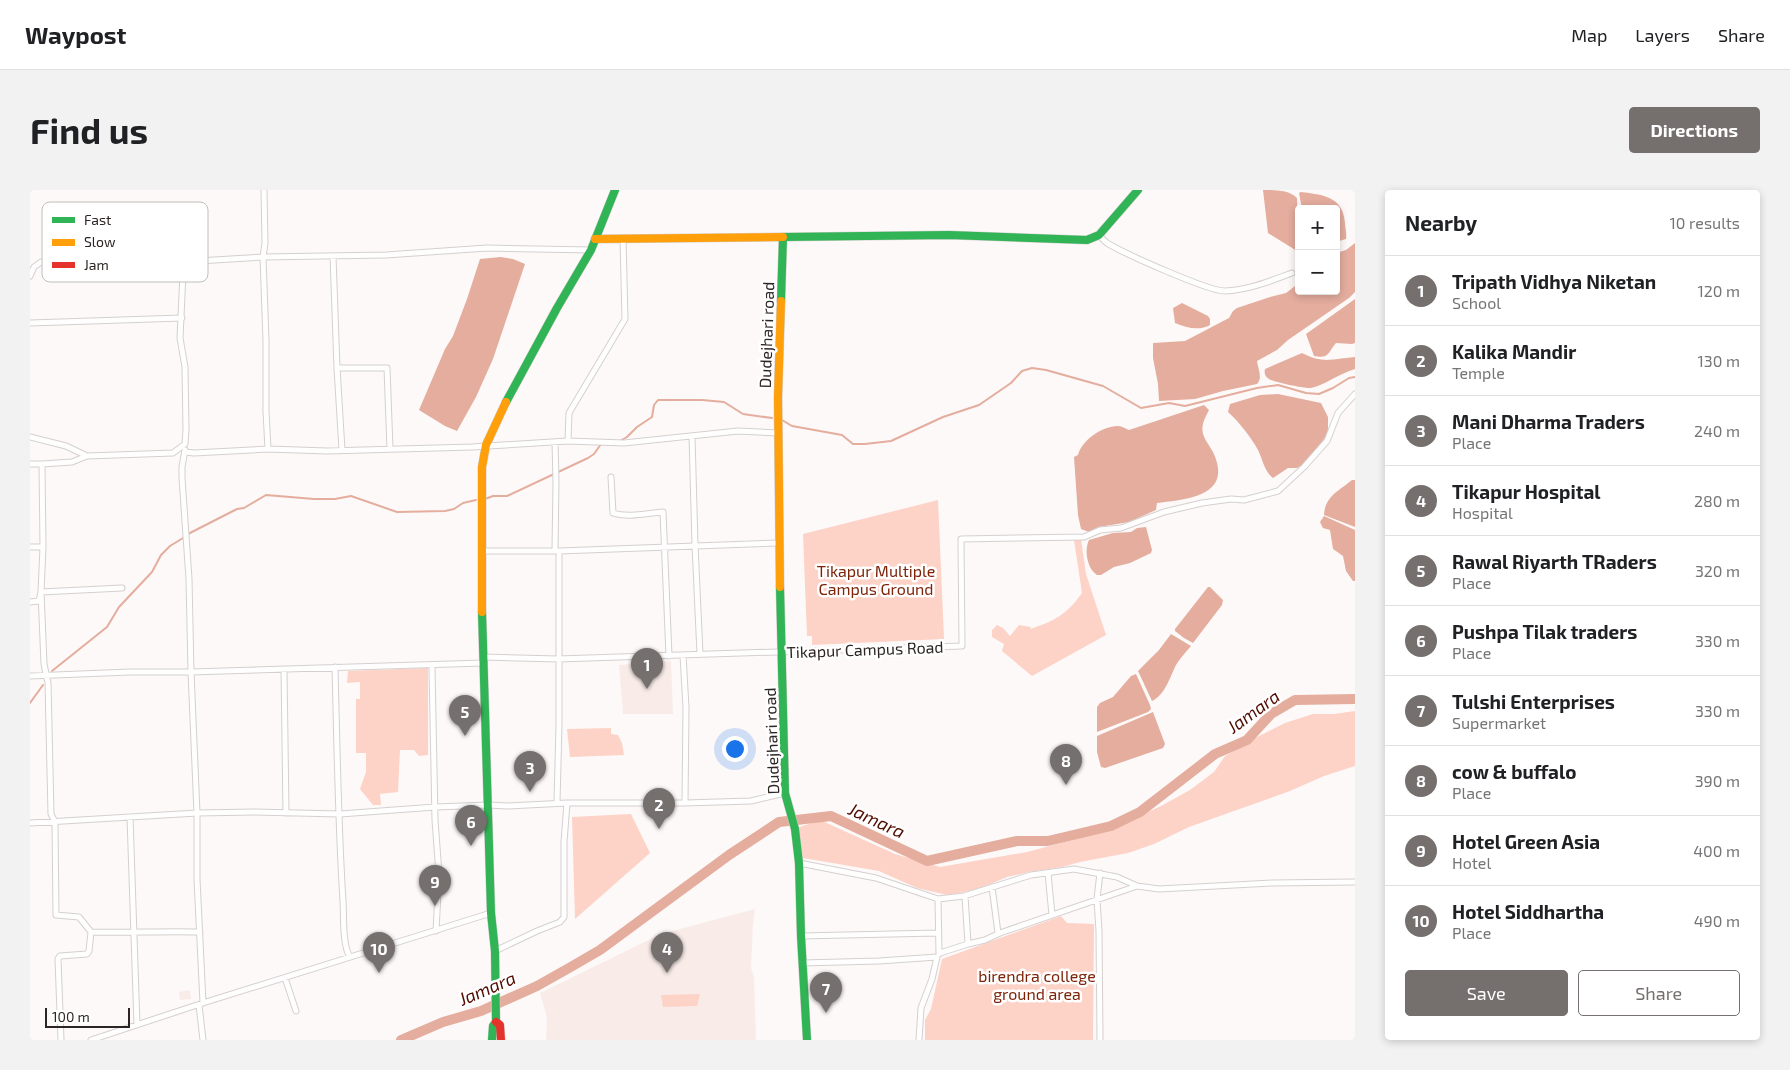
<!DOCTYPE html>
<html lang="en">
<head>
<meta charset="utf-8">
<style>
  :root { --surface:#fff; --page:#f2f2f2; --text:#202124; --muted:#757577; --line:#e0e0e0; --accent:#756f6e }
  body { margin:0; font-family:"Exo 2",sans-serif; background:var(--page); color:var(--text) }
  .controls { position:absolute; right:15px; top:15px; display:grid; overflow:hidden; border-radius:5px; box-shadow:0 2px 8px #0003 }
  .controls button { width:45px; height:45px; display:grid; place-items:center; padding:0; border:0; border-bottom:1px solid var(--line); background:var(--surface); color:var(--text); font:25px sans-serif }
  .scale { position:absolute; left:15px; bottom:12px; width:85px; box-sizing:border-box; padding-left:5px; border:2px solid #2c2524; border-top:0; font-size:14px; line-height:18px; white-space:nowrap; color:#2c2524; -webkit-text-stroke:4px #fff; paint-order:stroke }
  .you { position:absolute; left:704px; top:558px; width:18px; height:18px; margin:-12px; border:4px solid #fff; border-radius:50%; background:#1a73e8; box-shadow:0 0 0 8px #1a73e833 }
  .badge { display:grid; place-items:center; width:32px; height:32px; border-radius:50%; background:var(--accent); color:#fff; font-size:16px; font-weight:700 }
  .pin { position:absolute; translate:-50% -41px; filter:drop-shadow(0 1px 2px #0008) }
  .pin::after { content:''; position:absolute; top:26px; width:18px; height:15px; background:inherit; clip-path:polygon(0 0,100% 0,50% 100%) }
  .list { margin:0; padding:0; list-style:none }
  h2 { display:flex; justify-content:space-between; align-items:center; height:65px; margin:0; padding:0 20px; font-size:21px }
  h2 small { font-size:16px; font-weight:400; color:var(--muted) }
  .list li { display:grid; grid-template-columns:32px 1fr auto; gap:15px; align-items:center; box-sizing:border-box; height:70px; padding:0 20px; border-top:1px solid var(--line) }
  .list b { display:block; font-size:19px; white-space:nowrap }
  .list p { margin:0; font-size:16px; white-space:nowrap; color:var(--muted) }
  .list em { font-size:16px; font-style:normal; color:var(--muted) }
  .actions { display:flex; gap:10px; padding:15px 20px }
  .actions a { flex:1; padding:11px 0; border:1px solid var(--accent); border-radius:5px; text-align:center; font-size:18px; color:var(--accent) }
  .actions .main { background:var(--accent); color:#fff }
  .map { position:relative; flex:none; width:1325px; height:850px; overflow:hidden; border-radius:5px }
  header { display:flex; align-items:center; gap:30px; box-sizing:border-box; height:70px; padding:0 25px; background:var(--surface); border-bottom:1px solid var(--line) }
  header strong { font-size:24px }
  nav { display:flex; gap:28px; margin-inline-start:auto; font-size:18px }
  .intro { display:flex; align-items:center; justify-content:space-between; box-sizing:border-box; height:120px; padding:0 30px }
  h1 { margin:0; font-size:35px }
  .button { padding:12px 22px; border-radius:5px; background:var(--accent); color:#fff; font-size:18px; font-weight:700 }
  main { display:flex; gap:30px; padding:0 30px }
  aside { flex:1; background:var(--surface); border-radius:5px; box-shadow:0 2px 8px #0003 }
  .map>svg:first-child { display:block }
  .built { fill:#f9ece8 }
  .green { fill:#fdd2c7 }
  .water { fill:#e4ad9e }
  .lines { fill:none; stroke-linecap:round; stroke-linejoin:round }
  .stream { stroke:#e4ad9e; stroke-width:2 }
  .river { stroke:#e4ad9e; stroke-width:10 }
  .street-casing { stroke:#d5d0cf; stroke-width:7 }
  .fast-casing { stroke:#d5d0cf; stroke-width:9 }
  .slow-casing { stroke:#d5d0cf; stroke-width:9 }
  .jam-casing { stroke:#d5d0cf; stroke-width:9 }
  .street { stroke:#fffefe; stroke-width:5 }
  .fast { stroke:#30b455; stroke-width:8 }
  .slow { stroke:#ff9f0a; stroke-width:8 }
  .jam { stroke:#e5322d; stroke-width:8 }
  .labels { text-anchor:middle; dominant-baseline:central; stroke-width:5; stroke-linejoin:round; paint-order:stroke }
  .street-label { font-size:16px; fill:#2c2524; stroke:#fff }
  .park-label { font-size:16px; fill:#7d2308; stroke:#fff }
  .water-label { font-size:18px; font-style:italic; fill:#520d00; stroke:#fff }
  .key { fill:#fff; stroke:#c0bebd; stroke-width:1 }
  .key-label { font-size:14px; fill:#2c2524 }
</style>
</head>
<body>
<header>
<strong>Waypost</strong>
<nav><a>Map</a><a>Layers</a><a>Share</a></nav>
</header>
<div class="intro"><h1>Find us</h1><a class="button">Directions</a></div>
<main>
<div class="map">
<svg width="1325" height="850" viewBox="0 0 1325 850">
  <rect width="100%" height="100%" fill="#fdf9f8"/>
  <path class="built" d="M641,471L643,524H593L589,475Z
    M725,719L723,735L721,778L724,787L726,850H516L517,828L510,803L631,744Z
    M160,800L161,809L150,810L149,802Z"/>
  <path class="green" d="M908,310L914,449L782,455V446H777L773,344Z
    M1051,349L1056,384L1076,445L1002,486L972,461L974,454L962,447V440L967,435L973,438L980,446L989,435L1001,437L1000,439C1025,431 1037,424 1052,403L1044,350Z
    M398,478V565L389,566L384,560H370L368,602L350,604L351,615H343L330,599L336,582V563H326V509H330V492L317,493L318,481Z
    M1325,521V576L1294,586L1260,601L1159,637L1124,654L1098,663L1050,672L1032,677L999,682L977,687L946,700L917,705L887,698L849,681L773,668L767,638L790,630L865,664L910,677L997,662L1061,645L1090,635L1131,616L1160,600L1184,582L1195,566L1229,546L1255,533L1283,524H1304Z
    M581,538V544L588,545L592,553L594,565L540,567L537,539Z
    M601,624L620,663L545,729L542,627Z
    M1031,726L1037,733L1064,734L1063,850H895V830L901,819L912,769Z
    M670,804L667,816L633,817L631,805Z"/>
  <path class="water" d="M1233,0C1246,0 1259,0 1267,8L1269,60L1267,61L1238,43Z
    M1271,2C1293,5 1313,6 1315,33C1315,38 1317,43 1316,49L1306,52V19H1272L1269,3Z
    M1325,53V102L1319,108L1258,150L1247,160L1227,171C1228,179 1233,188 1227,194L1193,201L1165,209L1129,211L1128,194L1123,168V153L1155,151L1199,128L1203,121L1207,118L1240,107L1256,103L1269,93V101H1306V63L1316,60Z
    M471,67L483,69L495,74L463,169L446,207L427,241L415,236L389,220L415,159L423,146L437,109L450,69Z
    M1325,109V153L1322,154L1306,153C1297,163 1300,169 1284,166L1276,144Z
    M1152,113L1178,126L1180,129V135C1170,141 1156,138 1145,133L1143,118Z
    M1272,163C1293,174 1302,169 1325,167V179C1310,183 1293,196 1281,198C1276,199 1243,192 1239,189C1235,187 1234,183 1235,179Z
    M1248,204L1291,213L1298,227V244L1274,274L1267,278H1258L1243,288C1234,281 1233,270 1228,260C1220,246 1210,233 1198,222L1200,214L1230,205Z
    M1174,215L1179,220C1177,224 1174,229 1173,234C1170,245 1178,253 1183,262C1204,306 1157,309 1127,313L1126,320L1099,332L1069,337L1059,342L1051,339L1048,325L1044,267L1048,265C1052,250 1072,236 1088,236C1092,236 1096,239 1099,240Z
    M1322,290H1325V337L1294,325C1295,306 1309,301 1322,290Z
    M1294,326L1325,340V391H1323L1316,381L1313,366L1303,359L1300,340L1293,338L1290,332Z
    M1116,337L1122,360L1121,363L1100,373L1084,377L1071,385H1067C1057,379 1054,360 1059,350L1083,343L1101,342L1107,338Z
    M1178,397H1180L1193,410L1192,415L1163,453L1154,448L1145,441V439Z
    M1141,444L1161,456C1156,462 1150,468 1146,475C1140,487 1135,505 1122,511L1108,481L1129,460Z
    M1106,484L1120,515L1121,519L1118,522L1067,542V517L1070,513L1083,507L1101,486Z
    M1123,522L1135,554L1133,558L1075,578L1071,577L1067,562V546Z"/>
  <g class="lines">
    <path class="stream" d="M752,230L762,236L812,245L823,254H835L861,251L913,227L949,215L981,193L992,181L1002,178L1016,180L1073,196L1111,218L1139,213L1155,216L1227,198L1248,195L1276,203L1289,204L1303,198L1319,188L1325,187
      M590,251L597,247L607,237L622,227L624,215L628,210H672L694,212L713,224L742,228
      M455,309L463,306H477L558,268L564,264L571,254
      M158,344L207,319L214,318L236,305L284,309H305L321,306L367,322L415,321L424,319L433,313L446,310
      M22,481L77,437L89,417L122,382L131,365L140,356L153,348
      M0,513L13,495"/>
    <path class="river" d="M371,850L413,832L451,821L507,796L539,778L570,760L699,665L749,632L801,626L897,671L987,651H1018L1081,636L1110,622L1185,564L1217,550L1241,524L1265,510L1325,509"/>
    <g class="street-casing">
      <path id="street" d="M1069,45C1072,48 1074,51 1077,53C1095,64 1178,101 1195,101C1219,100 1240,91 1262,83
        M303,66L307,178H357L360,259
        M0,86L4,77L11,72L29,75L143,72L158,75
        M0,133L152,128
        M307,178L312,260
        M662,246L665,355L670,464
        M0,247L36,256L57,266
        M538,251L539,223L595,129L593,49
        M525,252L526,292L525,360
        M238,259L236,221V151L233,67L356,65L457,58L561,60
        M155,260L152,277V288L159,389L161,482L167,623V689L173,813
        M155,262L164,263L238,259L297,261L442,257L538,251L594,253L708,241L748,243
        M0,274H12
        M581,287L583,323C598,328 618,323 633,322L639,466
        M0,357H13
        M452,361H529L749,353
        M0,412L9,411L11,402L92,398
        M653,465L656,518L655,613
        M453,467L528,469L932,456L931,349L1054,347L1070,340L1091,338L1134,322L1172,313L1201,309L1214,310L1248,301L1274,277L1297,251L1308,223L1325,204
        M305,477C307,555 308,633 313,711C314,725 312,755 320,767
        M402,478L405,630L409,684L406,741
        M254,479L256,623
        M0,486L100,482H161L453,473
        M527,613L529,534V361
        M537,613H655L721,611L755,603
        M100,627L107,835
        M0,633L167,623L224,622L310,624L405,617L459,615L478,616L537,613L534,652V727L530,732L507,741L465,761
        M769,673L846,688L908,709L934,706L1001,685L1044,679L1087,687L1107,696L1129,699L1242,693L1325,692
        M1018,683L1022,725
        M1070,683L1067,709L1069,741L1070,850
        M962,697L968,743
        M908,709L909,764
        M61,742L49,727L26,725L25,632L21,624L18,493L14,474L11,402L13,357L12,274L42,272L57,266L143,263L155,254L156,239L155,177L150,148L153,83L158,75L168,71L233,67L235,53L234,0
        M771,746L907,743
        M938,754L955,750L970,743L1107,696
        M910,763L938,754L935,706
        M772,773L849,771L907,767L902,789L891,818L889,850
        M255,788L266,821
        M169,815L173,850
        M31,850L28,769L30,766L57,764L59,761L61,742C97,743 134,741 170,742
        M61,850L173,813L461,723"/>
    </g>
    <g class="fast-casing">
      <path id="fast" d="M751,111L753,47L919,45L1057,50L1069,45L1108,0
        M476,212L527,118L561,60L585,0
        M750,397L755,603L765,639L769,673L771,746L777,850
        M452,422L461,723L465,761L466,832L463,836L462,850"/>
    </g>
    <g class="slow-casing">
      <path id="slow" d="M565,49L753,47
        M750,397L748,207L751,111
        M452,422V277L456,255L476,212"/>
    </g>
    <g class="jam-casing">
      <path id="jam" d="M466,832L470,835L471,850"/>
    </g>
    <use href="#street" class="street"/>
    <use href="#fast" class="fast"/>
    <use href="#slow" class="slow"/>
    <use href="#jam" class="jam"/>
  </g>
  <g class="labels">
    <g class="street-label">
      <text transform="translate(736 145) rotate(-88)">Dudejhari road</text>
      <text transform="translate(835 459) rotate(-2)">Tikapur Campus Road</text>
      <text transform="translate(741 551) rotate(-92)">Dudejhari road</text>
    </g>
    <g class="park-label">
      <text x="846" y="380">Tikapur Multiple<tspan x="846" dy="18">Campus Ground</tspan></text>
      <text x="1007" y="785">birendra college<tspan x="1007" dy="18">ground area</tspan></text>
    </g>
    <g class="water-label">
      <text transform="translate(1223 521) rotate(-36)">Jamara</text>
      <text transform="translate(847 630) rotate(25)">Jamara</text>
      <text transform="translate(457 798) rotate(-23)">Jamara</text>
    </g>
  </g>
  <rect x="12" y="12" width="166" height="80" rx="8" class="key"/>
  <rect x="22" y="27" width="23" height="6" fill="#30b455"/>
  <rect x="22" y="49" width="23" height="7" fill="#ff9f0a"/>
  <rect x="22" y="72" width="23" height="6" fill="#e5322d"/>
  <g class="key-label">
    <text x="54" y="35">Fast</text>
    <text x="54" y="57">Slow</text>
    <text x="54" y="80">Jam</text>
  </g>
</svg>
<div class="controls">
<button>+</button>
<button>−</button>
</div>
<div class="scale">100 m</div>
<div class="you"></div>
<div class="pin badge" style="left:617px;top:499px">1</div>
<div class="pin badge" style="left:629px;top:639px">2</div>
<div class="pin badge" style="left:500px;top:602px">3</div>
<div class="pin badge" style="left:637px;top:783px">4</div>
<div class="pin badge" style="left:435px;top:546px">5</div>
<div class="pin badge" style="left:441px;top:656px">6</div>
<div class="pin badge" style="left:796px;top:823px">7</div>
<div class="pin badge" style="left:1036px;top:595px">8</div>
<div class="pin badge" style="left:405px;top:716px">9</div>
<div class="pin badge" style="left:349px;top:783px">10</div>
</div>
<aside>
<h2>Nearby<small>10 results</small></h2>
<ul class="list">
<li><span class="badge">1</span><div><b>Tripath Vidhya Niketan</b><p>School</p></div><em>120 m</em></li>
<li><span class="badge">2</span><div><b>Kalika Mandir</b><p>Temple</p></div><em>130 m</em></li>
<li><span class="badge">3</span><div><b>Mani Dharma Traders</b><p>Place</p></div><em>240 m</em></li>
<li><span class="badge">4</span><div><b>Tikapur Hospital</b><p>Hospital</p></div><em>280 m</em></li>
<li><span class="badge">5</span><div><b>Rawal Riyarth TRaders</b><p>Place</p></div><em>320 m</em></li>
<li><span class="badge">6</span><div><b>Pushpa Tilak traders</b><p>Place</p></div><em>330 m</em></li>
<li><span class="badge">7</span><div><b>Tulshi Enterprises</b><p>Supermarket</p></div><em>330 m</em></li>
<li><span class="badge">8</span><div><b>cow &amp; buffalo</b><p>Place</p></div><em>390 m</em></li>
<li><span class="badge">9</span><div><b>Hotel Green Asia</b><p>Hotel</p></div><em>400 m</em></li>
<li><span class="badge">10</span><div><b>Hotel Siddhartha</b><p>Place</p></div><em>490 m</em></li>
</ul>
<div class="actions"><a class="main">Save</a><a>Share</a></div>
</aside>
</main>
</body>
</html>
